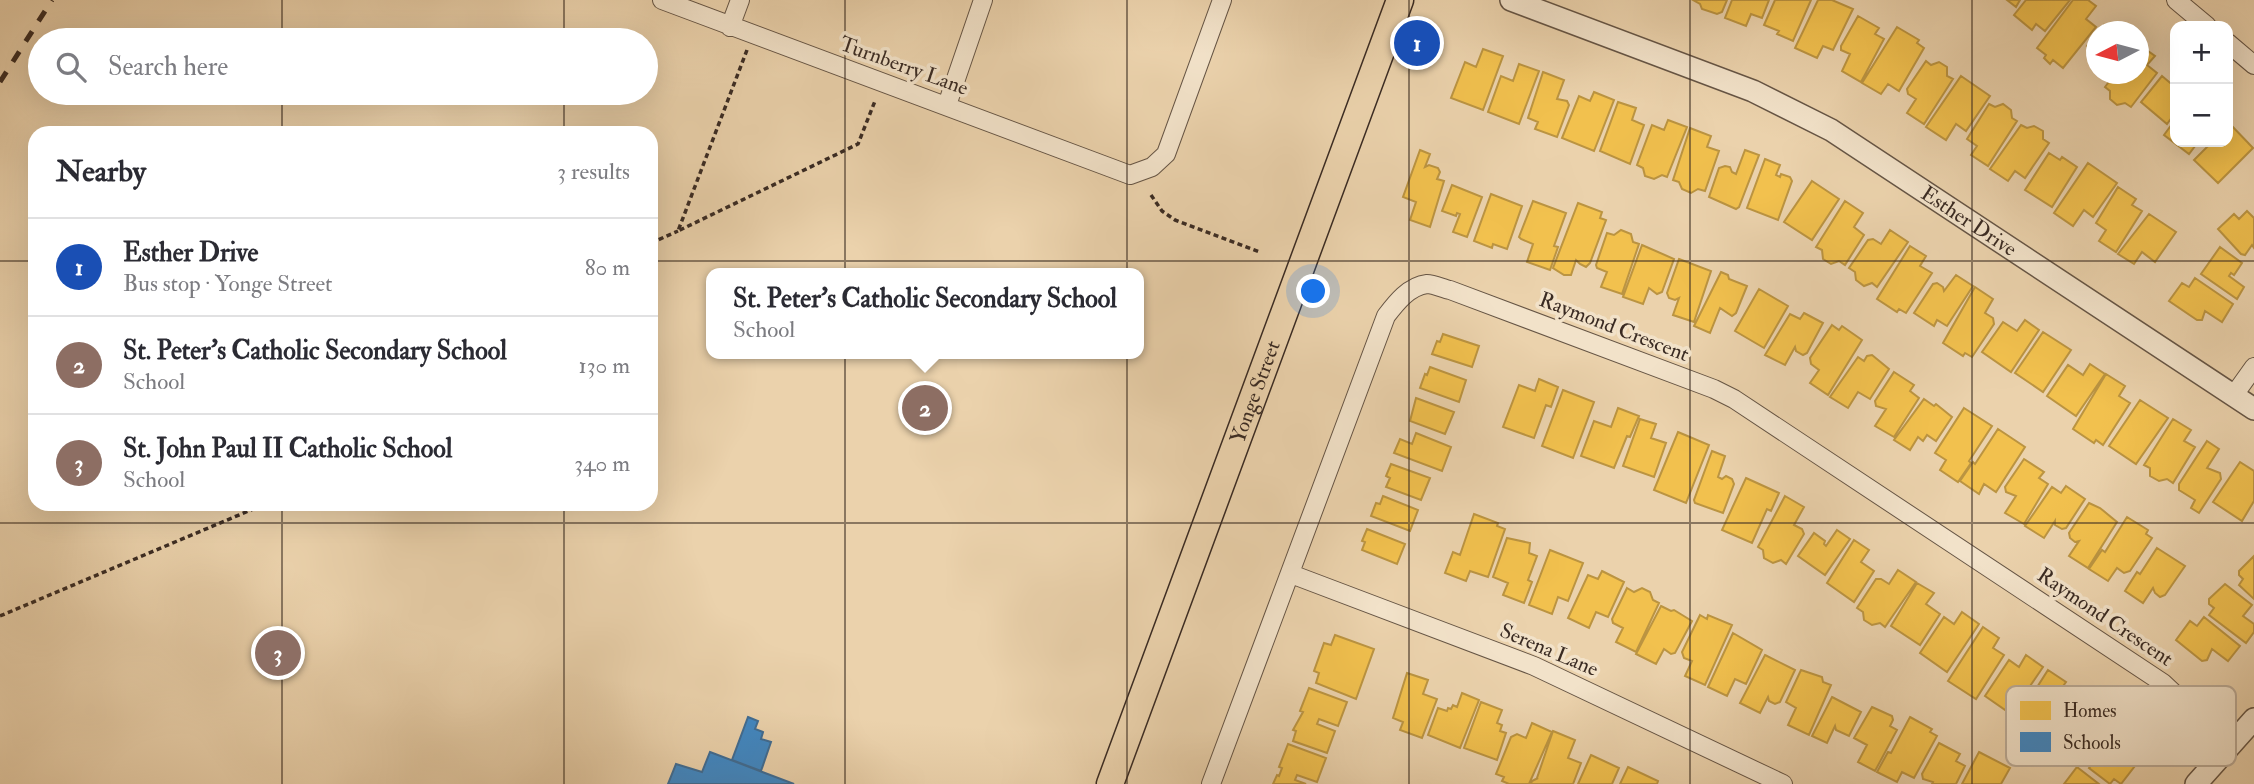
<!DOCTYPE html>
<html lang="en">
<head>
<meta charset="utf-8">
<style>
  :root { --surface:#fff; --page:#f2f2f3; --text:#2b2b33; --muted:#7c7c81; --line:#e1e1e2; --accent:#8f2418 }
  body { margin:0; font-family:"IM FELL Double Pica",serif; background:var(--page); color:var(--text) }
  .controls { position:absolute; right:21px; top:21px; display:grid; overflow:hidden; border-radius:14px; box-shadow:0 7px 28px #0002 }
  .controls button { width:63px; height:63px; display:grid; place-items:center; padding:0; border:0; border-bottom:2px solid var(--line); background:var(--surface); color:var(--text); font:35px sans-serif }
  .compass { position:absolute; left:2086px; top:21px; width:63px; height:63px; border-radius:50%; background:var(--surface); box-shadow:0 7px 28px #0002; rotate:264deg }
  .you { position:absolute; left:1314px; top:292px; width:24px; height:24px; margin:-18px; border:5px solid #fff; border-radius:50%; background:#1a73e8; box-shadow:0 0 0 10px #1a73e833 }
  .badge { display:grid; place-items:center; width:46px; height:46px; border-radius:50%; background:var(--accent); color:#fff; font-size:23px; font-weight:700 }
  .pin { position:absolute; translate:-50% -50%; border:4px solid #fff; box-shadow:0 2px 7px #0006 }
  .popup { position:absolute; left:706px; top:268px; width:438px; height:91px; box-sizing:border-box; display:grid; place-content:center; border-radius:14px; background:var(--surface); filter:drop-shadow(0 2px 5px #0005); font-size:23px; white-space:nowrap; color:var(--muted) }
  .popup b { font-size:26px; color:var(--text) }
  .popup::after { content:''; position:absolute; left:50%; top:100%; margin-left:-14px; border:14px solid transparent; border-top-color:var(--surface) }
  .list { margin:0; padding:0; list-style:none }
  h2 { display:flex; justify-content:space-between; align-items:center; height:91px; margin:0; padding:0 28px; font-size:30px }
  h2 small { font-size:23px; font-weight:400; color:var(--muted) }
  .list li { display:grid; grid-template-columns:46px 1fr auto; gap:21px; align-items:center; box-sizing:border-box; height:98px; padding:0 28px; border-top:2px solid var(--line) }
  .list b { display:block; font-size:26px; white-space:nowrap }
  .list p { margin:0; font-size:23px; white-space:nowrap; color:var(--muted) }
  .list em { font-size:23px; font-style:normal; color:var(--muted) }
  .icon { flex:none; width:38px; height:38px; fill:none; stroke:currentColor; stroke-width:2; stroke-linecap:round; stroke-linejoin:round }
  .map { position:relative; flex:none; width:2254px; height:784px; overflow:hidden }
  .search { position:absolute; background:var(--surface); box-shadow:0 7px 28px #0002; left:28px; top:28px; width:630px; height:77px; display:flex; align-items:center; gap:18px; box-sizing:border-box; padding:0 24px; border-radius:38px; color:var(--muted); font-size:26px }
  .panel { position:absolute; background:var(--surface); box-shadow:0 7px 28px #0002; left:28px; top:126px; width:630px; height:385px; border-radius:21px }
  .map>svg:first-child { display:block }
  .homes { fill:#f2c14e; stroke:#bb9441; stroke-width:2 }
  .schools { fill:#3f88c5; stroke:#3e6c94; stroke-width:2 }
  .lines { fill:none; stroke-linecap:round; stroke-linejoin:round }
  .minor-casing { stroke:#665545; stroke-width:20 }
  .tertiary-casing { stroke:#665545; stroke-width:24 }
  .primary-casing { stroke:#3a2b23; stroke-width:29 }
  .path { stroke:#3a2b23; stroke-width:3.5; stroke-dasharray:5 3.5; stroke-linecap:butt }
  .minor { stroke:#f2e2c9; stroke-width:18 }
  .tertiary { stroke:#f2e2c9; stroke-width:21 }
  .primary { stroke:#ebd2ac; stroke-width:26 }
  .rail { stroke:#3a2b23; stroke-width:5; stroke-dasharray:12 12; stroke-linecap:butt }
  .grid { fill:none; stroke:#3a2b23; stroke-width:2; stroke-opacity:0.55 }
  .labels { text-anchor:middle; dominant-baseline:central; stroke-width:7; stroke-linejoin:round; paint-order:stroke }
  .street-label { font-size:21px; fill:#3a2b23; stroke:#f2e2c9 }
  .key { fill:#f2e2c9; stroke:#bbab97; stroke-width:2 }
  .key-label { font-size:19px; fill:#3a2b23 }
</style>
</head>
<body>
<div class="map">
<svg width="2254" height="784" viewBox="0 0 2254 784">
  <rect width="100%" height="100%" fill="#ebd2ac"/>
  <filter id="stains"><feTurbulence type="fractalNoise" baseFrequency=".00286" numOctaves="4"/><feColorMatrix values="0 0 0 0 .2 0 0 0 0 .09 0 0 0 0 .02 0 0 0 .5 -.17"/></filter>
  <radialGradient id="worn" r=".72"><stop offset=".6" stop-color="#630" stop-opacity="0"/><stop offset="1" stop-color="#630" stop-opacity=".3"/></radialGradient>
  <path class="homes" d="M1693,0H1727L1722,12L1717,14L1702,9L1700,4Z
    M1732,0H1769L1762,18L1751,14L1746,26L1725,18Z
    M1775,0H1811L1793,41L1777,34L1779,31L1764,25Z
    M1818,0H1832L1853,9L1833,50L1823,46L1817,58L1795,48Z
    M2007,0H2020L2016,7Z
    M2026,0H2070L2045,31L2036,24L2032,30L2014,15Z
    M2073,0H2088L2096,6L2086,19L2096,27L2063,68L2053,60L2050,64L2044,58L2046,55L2037,48Z
    M1858,16L1879,28L1875,34L1884,39L1861,82L1842,71L1850,54L1841,50V46Z
    M2104,25L2108,29L2111,25L2119,32H2099Z
    M1897,27L1919,40L1917,43L1924,48L1899,91L1888,84L1881,94L1862,83Z
    M2096,34V54L2087,46Z
    M2138,44L2155,56L2147,65L2157,73L2131,107L2125,103L2117,105L2110,99V91L2105,87L2115,74H2138Z
    M1483,49L1503,56L1483,110L1451,98L1465,62L1476,67Z
    M1926,61L1931,65L1939,62L1947,67V76L1953,79L1924,124L1907,113L1916,99L1908,94L1907,89Z
    M1519,64L1539,71L1519,124L1488,112L1501,76L1513,81Z
    M1543,72L1564,80L1557,99L1567,101L1569,105L1557,137L1535,129L1538,122L1528,118Z
    M1961,76L1990,96L1966,131L1956,124L1946,140L1926,127Z
    M2162,76L2175,87V113L2167,124L2141,102Z
    M1594,92L1614,100L1594,151L1562,138L1579,96L1590,101Z
    M1618,102L1636,108L1632,120L1644,125L1630,164L1600,151Z
    M1989,104L1995,107L2003,104L2011,110L2012,118L2017,121L1988,166L1971,155L1977,146L1967,139Z
    M1668,120L1687,127L1667,177L1662,175L1654,179L1645,176L1643,168L1637,165L1652,125L1664,130Z
    M2175,120V142H2198L2189,154L2164,135Z
    M2230,124L2253,148L2218,183L2194,160L2212,142H2228Z
    M2021,125L2027,128L2034,126L2043,131V139L2049,143L2025,178L2015,171L2008,181L1990,169Z
    M1690,128L1711,136L1707,147L1719,151L1705,191L1698,189L1691,193L1682,189L1679,182L1673,180Z
    M1420,150L1430,154L1425,167L1429,165L1438,168L1440,172L1437,179L1444,181L1430,227L1410,220L1416,202L1403,197Z
    M1745,150L1759,155L1739,207L1736,209L1709,197L1719,168L1725,166L1730,167L1732,172L1736,174Z
    M2049,153L2060,160L2062,157L2077,167L2052,207L2025,190Z
    M1765,159L1780,165L1776,175L1780,177L1781,174L1790,177L1792,181L1778,220L1747,208Z
    M2088,163L2117,183L2093,217L2084,210L2073,226L2054,213Z
    M1812,181L1839,199L1812,240L1784,222Z
    M1452,185L1482,197L1467,237L1453,232L1460,214L1457,213L1456,216L1442,211Z
    M2118,187L2136,199L2132,205L2142,211L2116,252L2099,241L2106,230L2096,223Z
    M1491,194L1522,206L1507,249L1493,244L1492,248L1474,241Z
    M1533,201L1566,213L1554,246L1558,247L1550,270L1527,262L1533,244L1521,239L1519,237Z
    M1845,201L1863,213L1854,227L1864,235L1845,265L1839,261L1831,264L1823,259L1822,250L1816,247Z
    M1578,203L1602,212L1600,218L1606,220L1590,263L1586,267L1580,264L1576,260L1571,275H1564L1553,268Z
    M2247,211L2254,218V248L2252,245L2245,255L2241,254L2218,229L2234,214L2239,219Z
    M2149,214L2176,232L2155,262L2142,252L2134,264L2118,254Z
    M1621,230L1631,234L1633,242L1639,244L1622,294L1601,287L1607,272L1597,268L1596,265L1607,233L1614,235Z
    M1890,230L1908,242L1877,287L1872,283L1864,286L1856,280L1855,272L1849,268L1868,240L1873,239L1881,244Z
    M1642,245L1674,259L1662,292L1657,294L1649,288L1643,304L1623,297Z
    M1910,246L1926,256L1920,266L1932,273L1906,313L1899,309L1897,312L1877,299Z
    M2220,247L2242,263L2234,275L2231,273L2229,276L2244,287L2237,299L2201,274Z
    M1679,259L1711,271L1694,322L1673,315L1679,298L1675,300L1669,298L1667,293Z
    M1721,272L1728,275L1729,279L1747,286L1736,313L1732,316L1720,308L1710,333L1694,326Z
    M1956,275L1973,286L1947,326L1937,320L1934,326L1914,313L1933,284L1937,283L1943,287L1944,291Z
    M2195,278L2233,304L2222,322L2205,311L2202,320H2197L2169,301L2182,283L2189,287Z
    M1975,287L1993,299L1985,313L1993,318L1994,324L1972,357L1965,353L1963,356L1943,343Z
    M1759,289L1788,306L1764,348L1735,331Z
    M1804,313L1823,323L1807,353L1803,355L1796,351L1795,347L1785,365L1765,355L1790,314L1800,319Z
    M2025,320L2039,330L2011,372L1982,352L2003,322L2017,331Z
    M1832,325L1839,330L1842,326L1862,340L1828,395L1810,383L1819,370L1811,364L1810,358Z
    M2043,332L2071,350L2043,392L2015,373Z
    M1443,334L1479,346L1472,367L1432,354L1437,341L1440,342Z
    M1872,355L1889,369L1870,399L1858,392L1848,408L1830,397L1858,357L1864,361L1867,356Z
    M2090,364L2105,374L2076,416L2047,396L2068,365L2083,375Z
    M1430,367L1466,380L1459,402L1420,388L1425,374L1427,375Z
    M1894,372L1914,385L1910,391L1919,398L1894,437L1875,426L1886,409L1876,406L1875,401Z
    M2106,374L2125,386L2119,396L2130,403L2103,445L2096,440L2094,443L2073,429Z
    M1539,379L1558,387L1551,407L1546,405L1534,438L1503,427L1519,385L1535,391Z
    M1563,390L1594,402L1573,458L1542,446Z
    M1416,398L1454,412L1445,434L1410,421Z
    M1924,399L1934,406L1936,404L1952,417L1936,441L1927,435L1923,441L1918,437L1910,450L1894,440Z
    M2140,400L2168,418L2136,464L2109,446Z
    M1618,408L1639,416L1630,437L1627,436L1614,468L1581,456L1594,421L1611,427Z
    M1964,408L1992,426L1969,461L1971,463L1958,482L1940,470L1946,460L1935,453Z
    M1640,419L1656,424L1651,438L1666,443L1654,477L1623,466Z
    M2173,419L2191,430L2184,441L2195,447L2173,483L2167,479L2159,481L2150,476V468L2144,465Z
    M1998,429L2025,447L1996,492L1984,484L1979,494L1960,481L1973,462L1975,464Z
    M1678,432L1709,445L1686,503L1654,490Z
    M1416,433L1451,447L1442,471L1394,453L1400,439L1412,444Z
    M2207,441L2219,449L2207,468L2220,473L2221,479L2199,513L2191,508L2195,500L2179,490V484Z
    M1712,451L1725,456L1718,477L1722,479L1726,476L1732,479L1734,484L1723,513L1695,503L1694,500Z
    M2024,459L2044,472L2039,478L2048,484L2024,524L2005,513L2016,496L2006,492L2005,487Z
    M2240,462L2254,471V501L2242,521L2213,502Z
    M1391,464L1430,478L1421,500L1386,487L1390,478L1386,476Z
    M1746,478L1779,493L1771,511L1767,509L1752,543L1722,530Z
    M2066,486L2085,499L2066,528L2062,529L2055,525V521L2044,538L2025,526L2052,487L2061,493Z
    M1383,496L1418,510L1410,531L1371,516L1376,503L1380,504Z
    M1785,496L1804,507L1794,525L1802,529L1804,534L1786,564L1781,560L1773,563L1764,558L1763,550L1758,547Z
    M2089,503L2100,508L2117,522L2088,568L2069,556L2079,541L2075,542L2070,538L2069,533Z
    M1474,514L1498,523L1497,526L1505,529L1488,577L1470,571L1466,581L1445,573L1453,552L1460,555Z
    M2127,517L2148,530L2146,534L2152,538L2130,571L2124,573L2117,568L2108,581L2089,569L2102,550L2105,552Z
    M1367,529L1405,544L1397,564L1362,550L1365,542L1362,541Z
    M1837,530L1850,539L1825,575L1798,556L1814,533L1825,541L1824,544L1826,546Z
    M1507,538L1530,543L1529,553L1537,556L1528,580L1532,582L1524,603L1503,595L1508,583L1493,577Z
    M1854,540L1869,550L1861,562L1874,571L1854,602L1827,583Z
    M2157,548L2185,566L2165,595L2160,597L2155,593L2153,588L2143,603L2125,591L2137,572L2140,574Z
    M1550,550L1583,563L1568,601L1558,597L1552,614L1529,605Z
    M2254,556V599L2239,585L2243,579L2239,575V571Z
    M1898,570L1916,582L1885,627L1880,623L1872,625L1864,620L1863,612L1857,608L1876,579H1881L1889,584Z
    M1602,571L1624,582L1608,617L1596,612L1589,628L1568,618L1588,575L1598,579Z
    M1917,583L1934,593L1926,604L1940,614L1920,645L1891,626Z
    M2225,584L2252,605L2243,616L2254,624V632L2246,643L2209,615L2214,608L2209,604V599Z
    M1627,588L1634,592L1642,588L1650,592L1653,600L1659,603L1636,652L1616,642L1623,628L1613,623L1612,619Z
    M1661,606L1671,611L1674,610L1692,621L1675,653L1671,654L1664,649L1656,664L1636,654Z
    M1962,612L1979,624L1947,672L1920,653L1944,617L1954,624Z
    M1700,615L1707,619L1708,615L1732,625L1705,685L1685,676L1692,661L1684,658L1682,652Z
    M2204,617L2240,646L2228,661L2212,649L2207,660L2202,661L2176,640L2190,621L2197,626Z
    M1983,627L1999,638L1993,648L2004,655L1976,699L1948,681Z
    M1733,633L1762,650L1746,684L1735,679L1727,696L1708,687Z
    M1335,635L1374,649L1356,699L1316,683L1319,673L1314,671L1324,643L1331,645Z
    M1765,655L1795,670L1780,702L1775,704L1769,701L1768,697L1760,713L1740,703Z
    M2026,655L2043,667L2011,714L1985,696L2009,660L2019,667Z
    M1801,670L1822,677L1823,682L1831,685L1809,735L1788,725L1796,708L1786,702Z
    M2048,670L2066,682L2058,693L2062,696L2058,702L2065,707L2050,728L2022,711Z
    M1407,673L1428,680L1423,694L1437,699L1422,738L1400,730L1403,722L1393,718Z
    M1309,688L1347,702L1338,726L1319,719L1317,724L1335,731L1327,753L1293,741L1296,731L1293,730L1303,712L1300,711Z
    M1462,693L1479,700L1460,748L1428,735L1438,708L1447,711L1448,708L1451,709L1453,705L1457,707Z
    M1832,697L1861,712L1849,736L1836,730L1835,726L1827,743L1812,736Z
    M2120,700L2152,727L2144,736L2154,744L2140,761L2098,726L2102,721L2100,713L2107,705H2115Z
    M1481,702L1502,710L1497,723L1502,725L1500,731L1506,733L1497,760L1464,748Z
    M1872,707L1892,716L1893,720L1890,726L1897,730L1875,771L1858,762L1867,745L1854,738Z
    M1910,717L1932,729L1930,732L1937,736L1914,778L1902,772L1897,782L1877,772L1888,752L1891,753Z
    M1532,723L1552,732L1529,784H1509L1502,781L1504,777L1496,774L1511,737L1517,734L1526,738Z
    M1553,731L1575,740L1568,758L1581,763L1573,784H1531L1532,781L1538,778H1537Z
    M1939,743L1960,754L1956,761L1965,766L1956,784H1932L1933,782L1923,779L1922,774Z
    M1288,744L1326,758L1317,782L1297,775L1295,780L1306,784H1273L1277,775L1279,776L1282,768L1279,767Z
    M2106,747L2115,754L2120,748L2138,762L2121,784L2114,779L2110,784L2089,768Z
    M1979,752L2010,768L2001,784H1962Z
    M1591,755L1619,768L1612,784H1578Z
    M1628,767L1658,781L1657,784H1620Z
    M2077,767L2099,784H2064Z"/>
  <path class="schools" d="M748,717L758,721L755,729L763,732L761,739L771,742L761,771L732,760Z
    M710,752L794,784H668L676,764L702,772Z"/>
  <g class="lines">
    <g class="minor-casing">
      <path id="minor" d="M662,0L1130,175L1152,167L1166,154L1222,0
        M2176,0L2207,26
        M730,27L740,0
        M2228,43L2254,65
        M947,105L983,0
        M2234,395L2254,367
        M1291,574L1534,666L1783,784
        M1211,784L1386,316C1396,303 1409,286 1427,284C1434,284 1444,289 1450,290L1714,389L1734,399L2163,683L2229,745"/>
    </g>
    <g class="tertiary-casing">
      <g id="tertiary">
        <path id="s1" d="M1511,0L1753,91L1831,130L2254,409"/>
        <path d="M2196,784L2254,719"/>
      </g>
    </g>
    <g class="primary-casing">
      <g id="primary">
        <path id="s2" d="M1110,784L1400,0"/>
      </g>
    </g>
    <path class="path" d="M747,50L678,231L858,144L875,101
      M1151,195L1162,211L1175,220L1260,252
      M651,243L678,231
      M0,616L265,504"/>
    <use href="#minor" class="minor"/>
    <use href="#tertiary" class="tertiary"/>
    <use href="#primary" class="primary"/>
    <path class="rail" d="M0,82L52,0"/>
  </g>
  <path class="grid" d="M282,0V40M564,0V40M845,0V784M1127,0V784M1409,0V784M1690,0V784M1972,0V784M282,93V133M564,93V133M0,261H35M651,261H2254M282,504V784M564,504V784M0,523H2254"/>
  <g class="labels">
    <g class="street-label">
      <text transform="translate(904 66) rotate(20)">Turnberry Lane</text>
      <text stroke="none"><textPath href="#s1" startOffset="511">Esther Drive</textPath></text>
      <text transform="translate(1614 327) rotate(21)">Raymond Crescent</text>
      <text stroke="none"><textPath href="#s2" startOffset="418">Yonge Street</textPath></text>
      <text transform="translate(2105 617) rotate(34)">Raymond Crescent</text>
      <text transform="translate(1549 650) rotate(23)">Serena Lane</text>
    </g>
  </g>
  <rect x="2006" y="686" width="230" height="80" rx="10" class="key"/>
  <rect x="2020" y="701" width="31" height="19" fill="#f2c14e"/>
  <rect x="2020" y="732" width="31" height="20" fill="#3f88c5"/>
  <g class="key-label">
    <text x="2063" y="717">Homes</text>
    <text x="2063" y="749">Schools</text>
  </g>
  <rect width="100%" height="100%" filter="url(#stains)"/>
  <rect width="100%" height="100%" fill="url(#worn)"/>
</svg>
<div class="controls">
<button>+</button>
<button>−</button>
</div>
<svg class="compass" viewBox="-18 -18 36 36"><path d="M0-13l5 13h-10z" fill="#e53935"/><path d="M0 13l5-13h-10z" fill="#7c7c81"/></svg>
<div class="you"></div>
<div class="pin badge" style="left:1417px;top:43px;background:#1a4fb4">1</div>
<div class="pin badge" style="left:925px;top:408px;background:#8d6e63">2</div>
<div class="popup"><b>St. Peter's Catholic Secondary School</b>School</div>
<div class="pin badge" style="left:278px;top:653px;background:#8d6e63">3</div>
<div class="search"><svg class="icon" aria-label="search" viewBox="0 0 24 24"><circle cx="10" cy="10" r="6"/><path d="M15 15l6 6"/></svg>Search here</div>
<section class="panel">
<h2>Nearby<small>3 results</small></h2>
<ul class="list">
<li><span class="badge" style="background:#1a4fb4">1</span><div><b>Esther Drive</b><p>Bus stop · Yonge Street</p></div><em>80 m</em></li>
<li><span class="badge" style="background:#8d6e63">2</span><div><b>St. Peter's Catholic Secondary School</b><p>School</p></div><em>130 m</em></li>
<li><span class="badge" style="background:#8d6e63">3</span><div><b>St. John Paul II Catholic School</b><p>School</p></div><em>340 m</em></li>
</ul>
</section>
</div>
</body>
</html>
